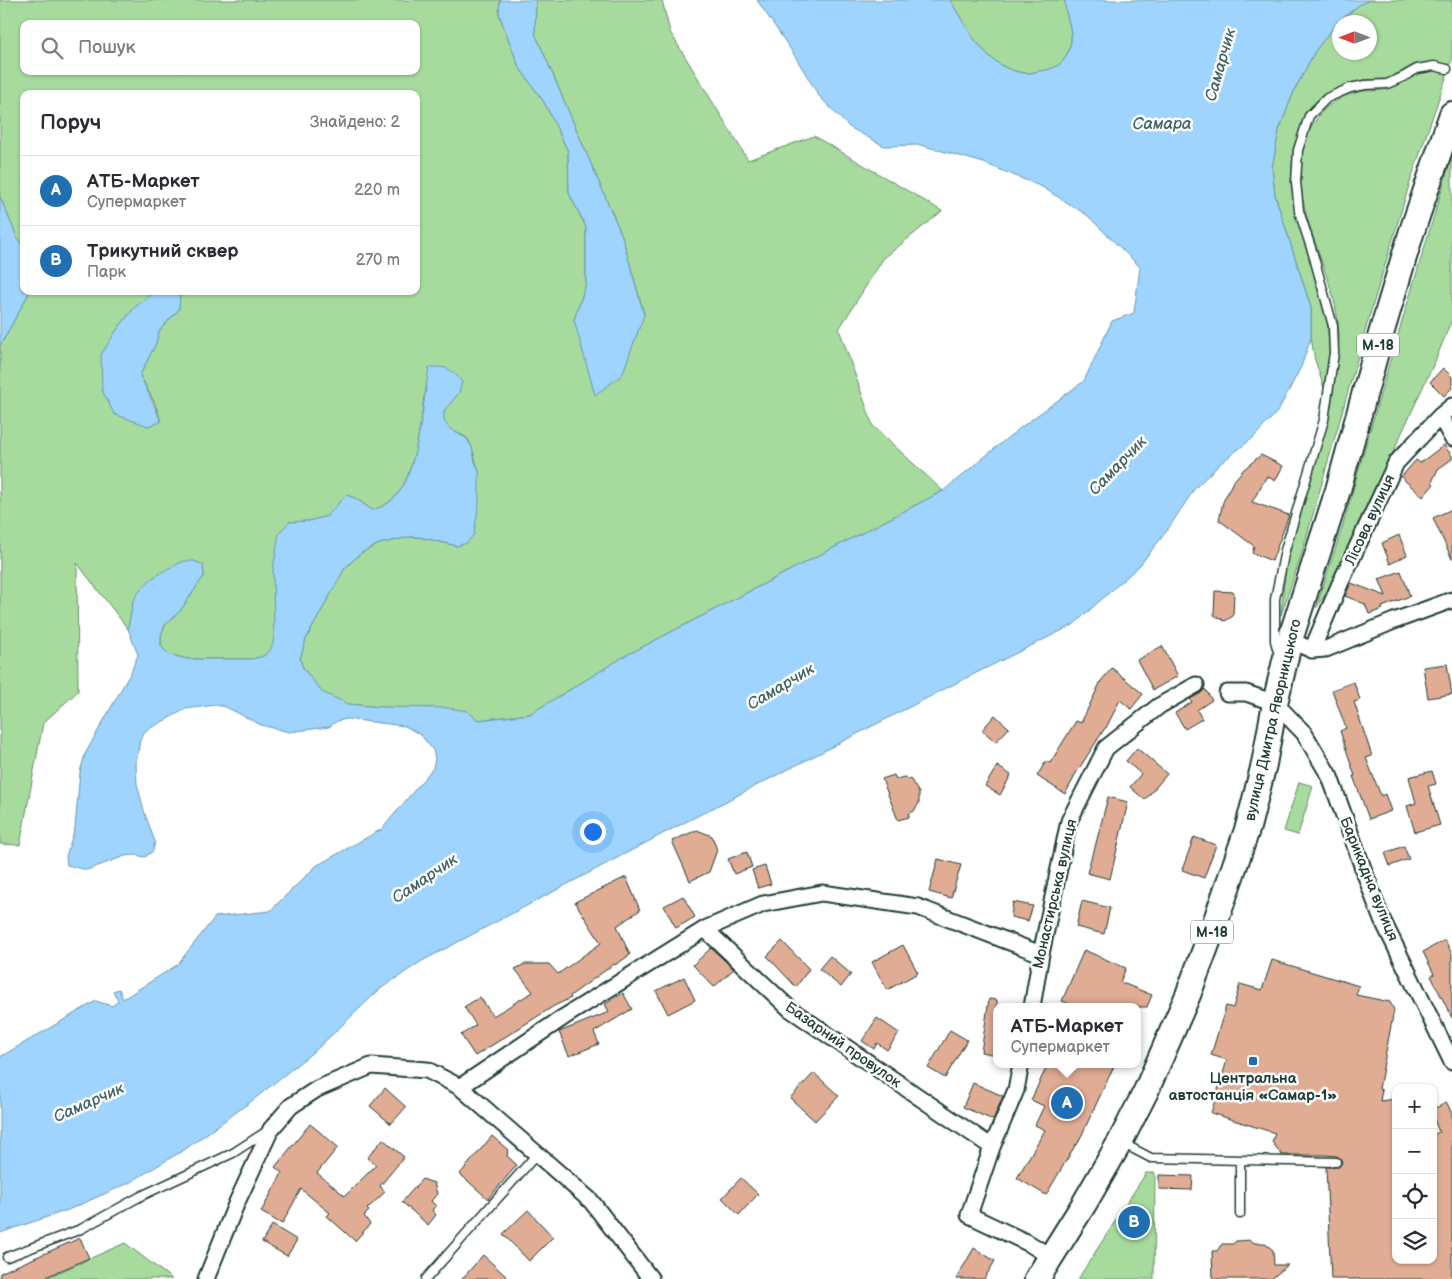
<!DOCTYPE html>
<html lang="uk">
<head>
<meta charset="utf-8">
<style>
  :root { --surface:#fff; --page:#f7f7f7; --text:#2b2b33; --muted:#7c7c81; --line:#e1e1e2; --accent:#1f6fb2 }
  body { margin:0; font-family:"Balsamiq Sans",sans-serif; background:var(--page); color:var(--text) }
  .controls { position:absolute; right:15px; bottom:15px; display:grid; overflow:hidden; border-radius:10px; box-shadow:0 1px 4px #0004 }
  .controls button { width:45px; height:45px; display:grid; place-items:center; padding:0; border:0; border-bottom:1px solid var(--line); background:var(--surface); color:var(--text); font:25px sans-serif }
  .compass { position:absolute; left:1332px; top:15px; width:45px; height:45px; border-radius:50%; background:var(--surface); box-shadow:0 1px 4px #0004; rotate:270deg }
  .you { position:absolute; left:592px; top:831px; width:18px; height:18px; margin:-12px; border:4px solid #fff; border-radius:50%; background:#1a73e8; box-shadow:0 0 0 8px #1a73e833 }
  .badge { display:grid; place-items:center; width:32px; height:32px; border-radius:50%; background:var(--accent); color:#fff; font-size:16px; font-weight:700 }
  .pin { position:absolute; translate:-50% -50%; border:2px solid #fff; box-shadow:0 1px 5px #0006 }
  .popup { position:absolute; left:993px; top:1003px; width:148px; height:65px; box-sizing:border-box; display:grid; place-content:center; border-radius:10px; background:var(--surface); filter:drop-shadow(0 1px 4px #0005); font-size:16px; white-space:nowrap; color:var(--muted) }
  .popup b { font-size:19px; color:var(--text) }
  .popup::after { content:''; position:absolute; left:50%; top:100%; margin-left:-10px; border:10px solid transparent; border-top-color:var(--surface) }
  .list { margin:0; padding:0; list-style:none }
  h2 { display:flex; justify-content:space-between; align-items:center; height:65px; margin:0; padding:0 20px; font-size:21px }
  h2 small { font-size:16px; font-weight:400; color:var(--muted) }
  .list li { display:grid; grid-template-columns:32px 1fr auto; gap:15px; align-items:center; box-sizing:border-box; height:70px; padding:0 20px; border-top:1px solid var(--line) }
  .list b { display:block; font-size:19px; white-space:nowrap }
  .list p { margin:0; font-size:16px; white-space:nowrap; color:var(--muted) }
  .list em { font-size:16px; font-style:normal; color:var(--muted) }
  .icon { flex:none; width:28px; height:28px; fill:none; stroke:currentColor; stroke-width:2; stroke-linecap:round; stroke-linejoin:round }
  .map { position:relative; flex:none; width:1452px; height:1279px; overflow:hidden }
  .search { position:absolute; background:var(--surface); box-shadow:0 1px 4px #0004; left:20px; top:20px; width:400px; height:55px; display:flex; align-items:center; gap:12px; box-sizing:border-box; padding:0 18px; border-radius:10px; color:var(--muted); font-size:19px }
  .panel { position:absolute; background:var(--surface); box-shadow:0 1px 4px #0004; left:20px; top:90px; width:400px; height:205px; border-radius:10px }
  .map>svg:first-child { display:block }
  .green { fill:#a7db9d; stroke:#638c68; fill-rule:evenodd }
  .water { fill:#9ed4fd; stroke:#6b98ad }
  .building { fill:#e0ac94; stroke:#1f3d34 }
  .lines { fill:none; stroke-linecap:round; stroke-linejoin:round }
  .service-casing { stroke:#1f3d34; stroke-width:11 }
  .minor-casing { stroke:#1f3d34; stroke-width:19 }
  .trunk-casing { stroke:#1f3d34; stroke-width:28 }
  .service { stroke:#fff; stroke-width:8 }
  .minor { stroke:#fff; stroke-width:15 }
  .trunk { stroke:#fff; stroke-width:24 }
  .poi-dot { fill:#1f6fb2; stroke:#fff; stroke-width:2 }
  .labels { text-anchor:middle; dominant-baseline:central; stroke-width:5; stroke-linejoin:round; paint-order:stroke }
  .shield { fill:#fff; stroke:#627771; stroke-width:1 }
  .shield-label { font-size:14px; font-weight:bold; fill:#1f3d34 }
  .street-label { font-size:15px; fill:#1f3d34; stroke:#fff }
  .poi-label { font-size:15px; font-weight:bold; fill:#1f3d34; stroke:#fff }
  .water-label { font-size:16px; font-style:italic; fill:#3f6366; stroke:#fff }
</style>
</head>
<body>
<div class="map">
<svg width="1452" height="1279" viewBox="0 0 1452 1279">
  <rect width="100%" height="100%" fill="#fff"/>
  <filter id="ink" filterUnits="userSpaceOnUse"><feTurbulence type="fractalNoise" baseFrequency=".02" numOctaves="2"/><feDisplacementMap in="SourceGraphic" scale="10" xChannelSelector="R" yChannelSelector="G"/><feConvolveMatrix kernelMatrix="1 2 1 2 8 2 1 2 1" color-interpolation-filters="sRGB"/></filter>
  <g filter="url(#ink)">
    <path class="green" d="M0,0H500L499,14L519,67L544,102L568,151L569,193L586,227V284L574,320L644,314L622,236L535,33L536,0H662L670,32L748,160L814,136L942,211L883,259L839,329L873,426L943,491L625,656L530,714L478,720L467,711L380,707L348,704L322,693L303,668L300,659L306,639L345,568L361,553L379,544L409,537H419L457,546L479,471C475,462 473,445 467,438C462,434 454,433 449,429C435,415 450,403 459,393L424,397C421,423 414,478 395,497C388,504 380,508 372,510L355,498L346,495L327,516L309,521L289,522L273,646C267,656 261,658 250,659H187L168,654L161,646V635L165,625L180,611L204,576L203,565L194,561L133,601L128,629L77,563L78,691L43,723L20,845L0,844V346L30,291H154L134,308L116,331L148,426L161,421L155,404L140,375L156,343L159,331L179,309L180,291H416V94H24V248L17,237L0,197ZM24,24H416V71H24Z
      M950,0H1065C1064,15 1075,31 1070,46C1069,50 1065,60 1061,63C1057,67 1046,71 1040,71C1035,72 1029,74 1025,73C987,70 968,29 950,0Z
      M1369,0H1452V60L1450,65L1434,62L1413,65L1387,79L1363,80L1329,92L1307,113L1293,152L1291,183L1297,216L1314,272L1327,320L1330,356L1324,388L1315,360L1311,338V308L1275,195L1272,168L1279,130L1294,91L1315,51L1337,23L1359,5ZM1340,22H1370V52H1340Z
      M1434,70L1448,72L1411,179L1368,321L1302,553L1281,615C1283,595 1284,574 1289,555C1305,492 1330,432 1336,368C1337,358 1339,348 1339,338C1339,270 1281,205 1307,136C1318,110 1336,96 1363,91C1371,90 1381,92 1389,88C1406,82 1415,72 1434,70Z
      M1452,156V319L1436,359L1399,439L1337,578L1316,608L1343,525L1387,371Z
      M1299,782L1313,786L1298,835L1284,831Z
      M1146,1173H1155L1154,1279H1078Z
      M125,1243L172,1279H44Z"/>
    <path class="water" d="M500,0H536L535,33L622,236L644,315L622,375L595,395L574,320L586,284V227L569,193L568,151L544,102L519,67L499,14Z
      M757,0H950C968,29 987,70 1025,73C1029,74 1035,72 1040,71C1046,71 1057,67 1061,63C1065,60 1069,50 1070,46C1075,31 1064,15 1065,0H1369L1359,5L1337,23L1315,51L1294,91L1279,130L1272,168L1275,195L1311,308V338L1301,367L1278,411L1254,437L1222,462L1195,488L1166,532L1140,565L1073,625L964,679L672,829L422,961L380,989L318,1048L253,1100L187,1148L129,1183L68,1210L0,1233V1057L96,1001L112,1006L118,1001L113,991L119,989L123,999L177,965L215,917L270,911L316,866L382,829L433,768L435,759L433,750L421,735L405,726L347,719L337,721L329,727L289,732L261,725L226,707L215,705L186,709L145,731L140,740L136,764L137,784L145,814L155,842L153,851L145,857L135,855L125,856L87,870L67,865L66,856L75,828L80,772L85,754L131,672L138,655L128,629L133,601L138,593L151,579L167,569L184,561H194L203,565L204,576L180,611L165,625L161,635V646L168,654L187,659H250C266,657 272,653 274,637L273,570L279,533L289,522L309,521L327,516L346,495L355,498L372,510C381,508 388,504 395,497C418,475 423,400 429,368C446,365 452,369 462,382L459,393L444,411V421L450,429L466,438L472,447L475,462L479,471V503L474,534L467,543L457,546L419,537H409L379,544L361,553L345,568L306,639L300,659L303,668L322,692L348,704L381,707L448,708L467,711L478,720L530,714L625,656L943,491L1016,431L1084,381L1112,321L1134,313L1140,267L1087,215L1042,187L984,163L921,145L884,146L849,127L819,96L793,53Z
      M0,197L17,237L24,248V291H30L0,346Z
      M154,291H180L179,309L159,331L156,343L140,375C147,391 155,405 161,422L148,426L114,414L102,390L101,355L116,331L134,308Z"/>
    <path class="building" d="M1443,368L1452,377V388L1444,396L1430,382Z
      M1444,445L1452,456V459L1438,469L1432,482L1434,484L1423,497L1401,477L1416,460L1420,463Z
      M1261,455L1283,466L1275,481L1267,476L1252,502L1289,515L1272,561L1252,553L1254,546L1219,520L1223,502L1232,483L1244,469Z
      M1452,509V559L1433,518Z
      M1399,535L1407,555L1390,564L1382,543Z
      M1401,571L1410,596L1382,607L1383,609L1369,614L1365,604L1345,596L1351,583L1386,596L1379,579Z
      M1215,591L1234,592L1233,616L1225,621L1214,615Z
      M1162,646L1178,676L1153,690L1137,660Z
      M1447,664L1452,694L1428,698L1423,667Z
      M1112,668L1143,694L1131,709L1120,700L1106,728H1105L1073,778H1074L1065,794L1037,776L1046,761L1050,763L1076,721L1081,723L1101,681Z
      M1354,682L1360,700L1354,702L1372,756L1366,758L1381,796L1385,794L1391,811L1369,819L1353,776H1355L1340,731L1346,728L1332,690Z
      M1205,689L1212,700L1197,710L1202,719L1185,729L1175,713L1192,702L1190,699L1201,693Z
      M995,715L1009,728L996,742L982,730Z
      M1137,748L1167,774L1145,800L1130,787L1141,774L1126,761Z
      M997,766L1011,775L1000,795L985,786Z
      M1432,771L1436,784L1428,786L1440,825L1415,832L1407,806L1416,803L1409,777Z
      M894,775L896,779L904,777L911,780L919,793V803L914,811L908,814L909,817L898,820L882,779Z
      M1108,797L1128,802L1110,879L1087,873L1093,851H1094Z
      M697,830L712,836L717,850L709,872L690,881L672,841Z
      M1194,837L1216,845L1204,878L1182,870Z
      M1404,846L1409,859L1390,866L1385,853Z
      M747,852L752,867L734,874L728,859Z
      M938,859L961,865L951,898L929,892Z
      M765,866L771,884L758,888L752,870Z
      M626,877L640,910L617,926L630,955L615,965L614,964L570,996L571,998L554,1006L475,1056L461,1035L476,1025L464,1007L480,997L493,1016L533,992L515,969L525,964H549L558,974L601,943L575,902Z
      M683,896L695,917L676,928L664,906Z
      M1082,901L1110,908L1104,934L1076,927Z
      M1013,902L1033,906L1028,921L1011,917Z
      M1445,940L1452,954V1018L1431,976L1434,974L1423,952Z
      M782,941L809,969L796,987L767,956Z
      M903,945L918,973L887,990L872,962Z
      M711,948L734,969L714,987L693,965Z
      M1084,950L1126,968L1120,982L1152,995L1147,1007H1076L1062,1001Z
      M830,956L851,974L841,987L819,969Z
      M1272,960L1359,986L1356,995L1390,1002L1394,1010L1379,1089L1382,1090L1380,1101L1396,1099V1191H1395L1396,1260H1433V1135L1439,1132L1433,1117V1109L1447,1103L1452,1114V1279H1331L1326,1167H1339L1342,1163L1341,1159L1337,1156L1325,1155H1282L1272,1142L1275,1133L1211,1113L1227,1060L1211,1055L1226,1006L1233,1008L1240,984L1262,990Z
      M684,977L695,1000L668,1014L656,991Z
      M623,993L632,1009L594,1032L599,1044L569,1056L559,1032L609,1012L605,1004Z
      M989,999L997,1000V1055L981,1052Z
      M877,1018L899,1033L887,1050L877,1043L874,1049L862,1041Z
      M950,1030L967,1040L945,1078L928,1068Z
      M1048,1064H1115L1077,1145L1076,1144L1046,1195L1017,1178L1045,1130L1035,1125L1044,1106L1031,1100Z
      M814,1073L839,1096L815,1121L790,1098Z
      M973,1083L1003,1096L993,1120L963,1107Z
      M385,1088L406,1107L391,1124L370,1106Z
      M310,1124L338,1147L317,1173L345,1196L376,1165L367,1158L383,1139L404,1157L380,1186L385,1192L367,1209L369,1211L364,1216L370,1224L355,1241L327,1216L330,1213L301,1189L282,1224L261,1212L282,1173L275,1167Z
      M492,1136L508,1150L507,1156L517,1165L488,1199L460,1174Z
      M1159,1175L1193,1176L1192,1190L1159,1189Z
      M741,1178L758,1194L739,1215L722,1198Z
      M422,1179L434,1183L437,1194L431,1201L436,1206L432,1210L436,1215L428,1225L402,1202Z
      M528,1210L553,1237L529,1261L503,1234Z
      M272,1225L297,1240L287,1256L262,1242Z
      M80,1238L89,1258L41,1279H0V1273Z
      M1251,1240L1254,1243H1264L1273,1250L1274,1265H1288L1271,1279H1213L1212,1251H1217L1222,1244H1233L1236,1241Z
      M974,1248L995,1261L984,1279H956Z
      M483,1255L509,1279H462Z"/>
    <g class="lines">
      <g class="service-casing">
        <path id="service" d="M1279,655L1275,641V599L1285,550L1324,420L1334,353L1333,326L1313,254L1299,211L1296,182L1298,150L1309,116L1327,98L1350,88L1365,85L1387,84L1403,77L1417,69L1434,66L1447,69
          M1122,1143L1151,1158L1336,1162
          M1240,1214V1160
          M7,1257L81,1229L141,1196L233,1153L267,1131
          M426,1279L537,1154"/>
      </g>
      <g class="minor-casing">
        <path id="minor" d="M1440,416L1452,438
          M1290,640L1312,650L1326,649L1394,621L1452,600
          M1312,650L1339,586L1396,463L1440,416L1452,406
          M1227,693H1246L1275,703L1304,733L1330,777L1380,915L1452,1062
          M705,929L790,1009L992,1147
          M1032,1007L1041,954L1069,821L1106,748L1159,706L1196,685
          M1021,1064L1016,1090L992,1147L969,1215L1030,1244L1051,1257
          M460,1087L564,1017L705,929L763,904L822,893L918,907L1041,954
          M206,1279L237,1202L271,1129L291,1106L317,1089L371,1066L427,1070L460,1087L591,1201L651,1279"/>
      </g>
      <g class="trunk-casing">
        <path id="trunk" d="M1037,1279L1084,1204L1120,1142L1146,1091L1188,995L1216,920L1248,827L1264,764L1275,703L1290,640L1338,490L1381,334L1411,234L1452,114"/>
      </g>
      <use href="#service" class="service"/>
      <use href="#minor" class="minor"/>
      <use href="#trunk" class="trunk"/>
    </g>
  </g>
  <rect class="poi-dot" x="1248" y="1056" width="10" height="10" rx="2.5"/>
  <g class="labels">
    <g class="shield">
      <rect x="1357" y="333.5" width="42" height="23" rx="4"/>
      <rect x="1191" y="920.5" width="42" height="23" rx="4"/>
    </g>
    <g class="shield-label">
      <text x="1378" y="345">М-18</text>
      <text x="1212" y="932">М-18</text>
    </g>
    <g class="street-label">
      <text transform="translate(1370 520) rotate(-65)">Лісова вулиця</text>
      <text transform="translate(1273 720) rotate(-77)">вулиця Дмитра Яворницького</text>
      <text transform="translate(1369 879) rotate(68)">Барикадна вулиця</text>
      <text transform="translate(1055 894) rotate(-77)">Монастирська вулиця</text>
      <text transform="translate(843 1045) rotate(35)">Базарний провулок</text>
    </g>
    <g class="poi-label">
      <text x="1253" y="1078">Центральна<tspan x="1253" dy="17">автостанція «Самар-1»</tspan></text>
    </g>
    <g class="water-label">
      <text transform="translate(1221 65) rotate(-74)">Самарчик</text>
      <text x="1162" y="124">Самара</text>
      <text transform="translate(1118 466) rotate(-46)">Самарчик</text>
      <text transform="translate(781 687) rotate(-31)">Самарчик</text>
      <text transform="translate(425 879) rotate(-34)">Самарчик</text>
      <text transform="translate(89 1103) rotate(-24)">Самарчик</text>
    </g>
  </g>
</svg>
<div class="controls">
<button>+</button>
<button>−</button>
<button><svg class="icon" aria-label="locate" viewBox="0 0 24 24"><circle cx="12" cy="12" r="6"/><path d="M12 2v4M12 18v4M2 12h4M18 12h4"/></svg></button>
<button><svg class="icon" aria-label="layers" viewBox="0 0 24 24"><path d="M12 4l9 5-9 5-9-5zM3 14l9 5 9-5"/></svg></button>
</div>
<svg class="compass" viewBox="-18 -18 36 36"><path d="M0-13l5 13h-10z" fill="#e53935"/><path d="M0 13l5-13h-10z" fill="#7c7c81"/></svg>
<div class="you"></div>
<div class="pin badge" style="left:1067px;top:1103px">A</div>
<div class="popup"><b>АТБ-Маркет</b>Супермаркет</div>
<div class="pin badge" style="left:1134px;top:1222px">B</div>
<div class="search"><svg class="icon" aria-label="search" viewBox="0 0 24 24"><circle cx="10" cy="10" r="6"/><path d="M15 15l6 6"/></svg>Пошук</div>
<section class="panel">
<h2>Поруч<small>Знайдено: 2</small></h2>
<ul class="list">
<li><span class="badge">A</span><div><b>АТБ-Маркет</b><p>Супермаркет</p></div><em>220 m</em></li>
<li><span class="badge">B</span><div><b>Трикутний сквер</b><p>Парк</p></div><em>270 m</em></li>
</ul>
</section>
</div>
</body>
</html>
